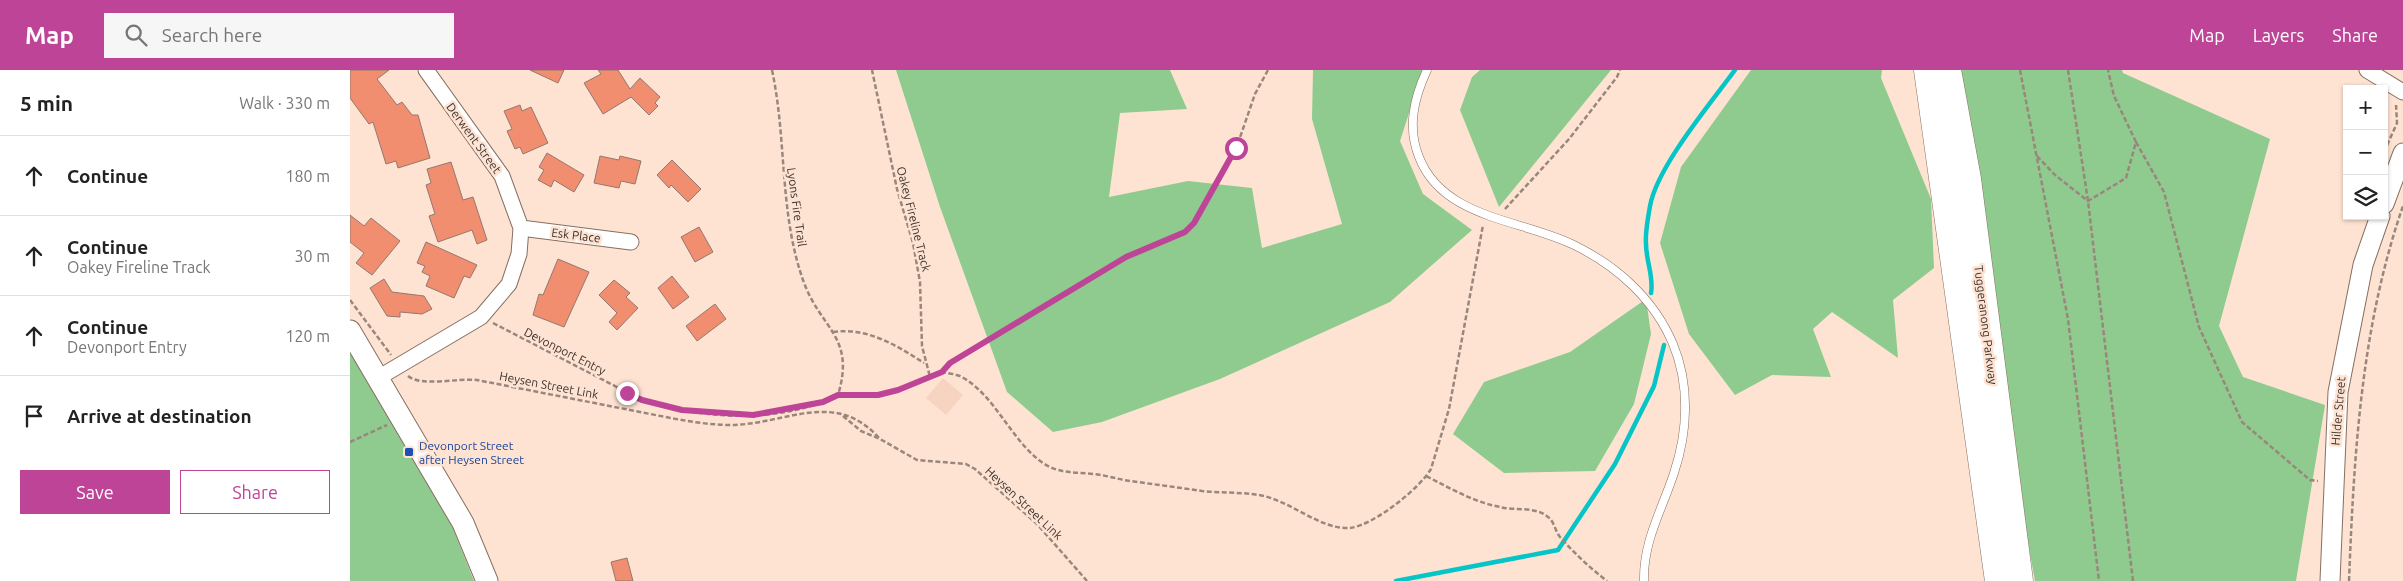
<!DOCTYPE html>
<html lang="en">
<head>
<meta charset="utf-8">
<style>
  :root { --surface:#fff; --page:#f6f6f6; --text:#222; --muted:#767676; --line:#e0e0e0; --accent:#be4497 }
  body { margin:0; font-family:Ubuntu,sans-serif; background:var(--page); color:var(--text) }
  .controls { position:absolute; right:15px; top:15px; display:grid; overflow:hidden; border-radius:0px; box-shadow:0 1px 4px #0004 }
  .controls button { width:45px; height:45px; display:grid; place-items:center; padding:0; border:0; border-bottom:1px solid var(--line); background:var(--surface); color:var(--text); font:25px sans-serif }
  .stop { position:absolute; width:15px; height:15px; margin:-11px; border:4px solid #be4497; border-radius:50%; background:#fff }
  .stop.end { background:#be4497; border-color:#fff; box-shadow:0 1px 5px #0008 }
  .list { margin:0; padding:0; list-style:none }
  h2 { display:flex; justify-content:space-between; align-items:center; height:65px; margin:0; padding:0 20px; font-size:21px }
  h2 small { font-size:16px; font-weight:400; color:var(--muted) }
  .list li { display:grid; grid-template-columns:32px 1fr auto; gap:15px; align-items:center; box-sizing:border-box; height:80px; padding:0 20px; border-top:1px solid var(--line) }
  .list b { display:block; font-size:19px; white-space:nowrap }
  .list p { margin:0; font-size:16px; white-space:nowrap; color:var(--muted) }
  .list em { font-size:16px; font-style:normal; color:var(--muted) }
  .actions { display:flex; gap:10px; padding:15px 20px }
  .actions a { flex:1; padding:11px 0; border:1px solid var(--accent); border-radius:0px; text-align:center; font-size:18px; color:var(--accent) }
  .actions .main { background:var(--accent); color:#fff }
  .icon { flex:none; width:28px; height:28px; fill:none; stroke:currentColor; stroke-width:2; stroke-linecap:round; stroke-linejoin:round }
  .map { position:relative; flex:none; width:2053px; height:511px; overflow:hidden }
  header { display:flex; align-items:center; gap:30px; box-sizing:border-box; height:70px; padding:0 25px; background:var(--accent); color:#fff }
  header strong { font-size:24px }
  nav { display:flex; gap:28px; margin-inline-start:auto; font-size:18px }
  .search { width:350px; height:45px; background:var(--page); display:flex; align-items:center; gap:12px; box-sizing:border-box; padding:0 18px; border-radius:0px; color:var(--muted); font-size:19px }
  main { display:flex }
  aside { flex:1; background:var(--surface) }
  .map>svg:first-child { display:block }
  .built { fill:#f6d4c1 }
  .green { fill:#8fcb8f }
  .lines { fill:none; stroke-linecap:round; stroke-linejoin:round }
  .stream { stroke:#05c5c7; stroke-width:4.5 }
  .building { fill:#f08e6f; stroke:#937870 }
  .service-casing { stroke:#866f61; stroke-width:9 }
  .minor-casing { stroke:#866f61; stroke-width:17 }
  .tertiary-casing { stroke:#866f61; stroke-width:21 }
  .secondary-casing { stroke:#866f61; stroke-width:23 }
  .motorway-casing { stroke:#866f61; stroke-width:29 }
  .path { stroke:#99877c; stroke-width:2.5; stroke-dasharray:5 2.5; stroke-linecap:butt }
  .service { stroke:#fff; stroke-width:8 }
  .minor { stroke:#fff; stroke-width:15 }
  .tertiary { stroke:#fff; stroke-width:19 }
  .secondary { stroke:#fff; stroke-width:21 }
  .motorway { stroke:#fff; stroke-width:28 }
  .route { stroke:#be4497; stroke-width:6 }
  .transit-dot { fill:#1a4fb4; stroke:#fee3d3; stroke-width:2 }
  .labels { text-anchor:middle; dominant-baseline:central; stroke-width:5; stroke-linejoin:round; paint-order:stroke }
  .street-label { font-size:12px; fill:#3c322c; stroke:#fee3d3 }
  .transit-label { font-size:12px; fill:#164399; stroke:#fee3d3; text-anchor:start }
</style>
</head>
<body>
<header>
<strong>Map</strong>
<div class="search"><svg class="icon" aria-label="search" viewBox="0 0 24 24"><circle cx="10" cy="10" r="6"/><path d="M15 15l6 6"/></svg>Search here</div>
<nav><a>Map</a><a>Layers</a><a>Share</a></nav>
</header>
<main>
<aside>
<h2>5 min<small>Walk · 330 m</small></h2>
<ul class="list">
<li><svg class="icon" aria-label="ahead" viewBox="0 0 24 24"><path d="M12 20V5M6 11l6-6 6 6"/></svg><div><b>Continue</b></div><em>180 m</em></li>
<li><svg class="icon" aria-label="ahead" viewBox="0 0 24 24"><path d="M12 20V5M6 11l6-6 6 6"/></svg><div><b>Continue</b><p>Oakey Fireline Track</p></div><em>30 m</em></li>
<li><svg class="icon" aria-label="ahead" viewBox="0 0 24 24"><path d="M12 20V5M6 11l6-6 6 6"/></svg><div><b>Continue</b><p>Devonport Entry</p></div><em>120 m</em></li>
<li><svg class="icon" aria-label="arrive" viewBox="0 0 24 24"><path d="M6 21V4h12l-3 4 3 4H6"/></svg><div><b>Arrive at destination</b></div></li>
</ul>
<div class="actions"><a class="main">Save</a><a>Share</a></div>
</aside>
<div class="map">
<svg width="2053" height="511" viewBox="0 0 2053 511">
  <rect width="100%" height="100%" fill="#fee3d3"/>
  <path class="built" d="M593,308L613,325L596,345L576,328Z"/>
  <path class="green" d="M546,0H820L837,39L770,43L759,127L838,111L902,118L912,178L992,154L962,49L963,0H1073L1050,71L1073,124L1122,160L1040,232L870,309L752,352L703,362L657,322L590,137Z
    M1130,0H1261L1149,137L1110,40L1122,7Z
    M1401,0H1532L1531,8L1581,129L1584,198L1543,230L1548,288L1482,242L1463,259L1481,307L1422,305L1385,325L1339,264L1310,173L1331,97Z
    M1597,0H1772L1773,3L1920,69L1869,256L1893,307L1975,335L1946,511H1685L1640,266Z
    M1296,229L1301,264L1284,334L1245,401L1154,403L1103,364L1134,312L1220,282Z
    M0,276L84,411L124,511H0Z"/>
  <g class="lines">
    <path class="stream" d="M1301,223C1304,207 1296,191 1296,174C1295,162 1298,148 1300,136C1307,97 1360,34 1385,0
      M1046,511L1208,480L1265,394L1304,316L1314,275"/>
  </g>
  <path class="building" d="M0,0H39L27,9L47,35L52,32L62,45H68L80,88L48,98L46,91L36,94L23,52L19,54L0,28Z
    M180,0H214L208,13Z
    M248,0H268L280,19L290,8L310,27L305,33L308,36L299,45L281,27L253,44L234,13L251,4Z
    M170,35L172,41L181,37L198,73L173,84L170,77L165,79L157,61L162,59L154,41Z
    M197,83L234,105L224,122L204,110L201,117L188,110L194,100L189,97Z
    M250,86L269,90L270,86L291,91L285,114L271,111L269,118L244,113Z
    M322,90L351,119L338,132L321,115L319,118L307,105Z
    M101,92L113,130L123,127L137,170L127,174L122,160L88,172L79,146L85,144L76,115L81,113L77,99Z
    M0,145L14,156L21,148L50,171L22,205L6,193L14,183L0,172Z
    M349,157L363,182L345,192L331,167Z
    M76,172L127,195L120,208L114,206L104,228L76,216L80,206L72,202L75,196L67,193Z
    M208,189L239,202L214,257L183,245L189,224L193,225Z
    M322,206L339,227L323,239L308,218Z
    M34,209L42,222L74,226L82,239L72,244L50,242V247L37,246L20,218Z
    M264,210L280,223L276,227L288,238L267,260L259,252L267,243L249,225Z
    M365,234L376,249L347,271L336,256Z
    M277,488L283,511H266L261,492Z"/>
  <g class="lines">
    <g class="service-casing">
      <path id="service" d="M1077,0C1064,28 1057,57 1069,87C1093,149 1171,149 1224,175C1267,196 1304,229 1323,274C1340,315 1338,361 1324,403C1312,440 1293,471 1294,511"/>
    </g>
    <g class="minor-casing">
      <path id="minor" d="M2017,0L2053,22
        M171,158L281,172
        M28,308L131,247L159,214L169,184L171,158L152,106L76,0"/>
    </g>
    <g class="tertiary-casing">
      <path id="tertiary" d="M2034,134L2053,83
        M1980,511L1988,322L2013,195L2030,146"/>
    </g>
    <g class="secondary-casing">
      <path id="secondary" d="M0,261L113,453L137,511"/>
    </g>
    <g class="motorway-casing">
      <path id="motorway" d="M1578,0L1649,511
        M1597,0L1617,109L1669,511"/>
    </g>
    <path class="path" d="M422,0C437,70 429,142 453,210C470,259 506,266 488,325
      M1670,0L1718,249L1749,511
      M1718,0L1738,131L1783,511
      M1786,72L1814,122L1849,257L1892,352L1960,410L1968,411
      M2034,82L2047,53L2046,35
      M1687,86L1705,105L1738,131L1776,108L1786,72L1764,26L1758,0
      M1155,139L1219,69L1267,7L1270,0
      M0,230L41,285
      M143,253L292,330C349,348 416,353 473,332C478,331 482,327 487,326C500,321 516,327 529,324C548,322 563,314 580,307L572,276L570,212L563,173L547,119L522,0
      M483,262C517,257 546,275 574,293
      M591,302C597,303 605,304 610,306C646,325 660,370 693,393C709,404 726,402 744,404C754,405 764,408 774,410C800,414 826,417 852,421C871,423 890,422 909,425C940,430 970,460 1000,458C1024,455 1069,419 1081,399L1099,339L1133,155
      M58,306C71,317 108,308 127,310C178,320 229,330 280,340C312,346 344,354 377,355C435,356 484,317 530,369
      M580,307L591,302L600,293L776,187L835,162L844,153L886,79L905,24L918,0
      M493,346L511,361L530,369L567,390L616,394L625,399L687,454L737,511
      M0,372L37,355
      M1076,406C1102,419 1121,431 1150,437C1164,441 1186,436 1198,447C1204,451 1205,461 1210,467C1224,483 1239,497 1257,511
      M1999,511C2004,384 2011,257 2053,136"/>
    <use href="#service" class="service"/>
    <use href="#minor" class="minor"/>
    <use href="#tertiary" class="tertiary"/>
    <use href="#secondary" class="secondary"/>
    <use href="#motorway" class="motorway"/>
  </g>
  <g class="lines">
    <path class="route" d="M277,323L292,330L332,340L403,345L473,332L488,325H528L548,320L592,302L600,293L776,187L835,162L844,153L886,78"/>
  </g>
  <rect class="transit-dot" x="54" y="377" width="10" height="10" rx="2.5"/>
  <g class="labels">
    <g class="street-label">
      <text transform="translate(124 68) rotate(54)">Derwent Street</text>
      <text transform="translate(447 137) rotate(82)">Lyons Fire Trail</text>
      <text transform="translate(564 149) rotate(76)">Oakey Fireline Track</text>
      <text transform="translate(226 165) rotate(7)">Esk Place</text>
      <text transform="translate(1636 255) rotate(83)">Tuggeranong Parkway</text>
      <text transform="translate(215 281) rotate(27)">Devonport Entry</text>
      <text transform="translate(199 315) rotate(11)">Heysen Street Link</text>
      <text transform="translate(1988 341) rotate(-85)">Hilder Street</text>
      <text transform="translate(674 433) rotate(43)">Heysen Street Link</text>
    </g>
    <g class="transit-label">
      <text x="69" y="375">Devonport Street<tspan x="69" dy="14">after Heysen Street</tspan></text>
    </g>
  </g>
</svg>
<div class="controls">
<button>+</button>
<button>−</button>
<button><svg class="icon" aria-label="layers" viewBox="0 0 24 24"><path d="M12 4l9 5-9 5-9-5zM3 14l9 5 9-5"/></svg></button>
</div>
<div class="stop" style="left:886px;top:78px"></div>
<div class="stop end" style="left:277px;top:323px"></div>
</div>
</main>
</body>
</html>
